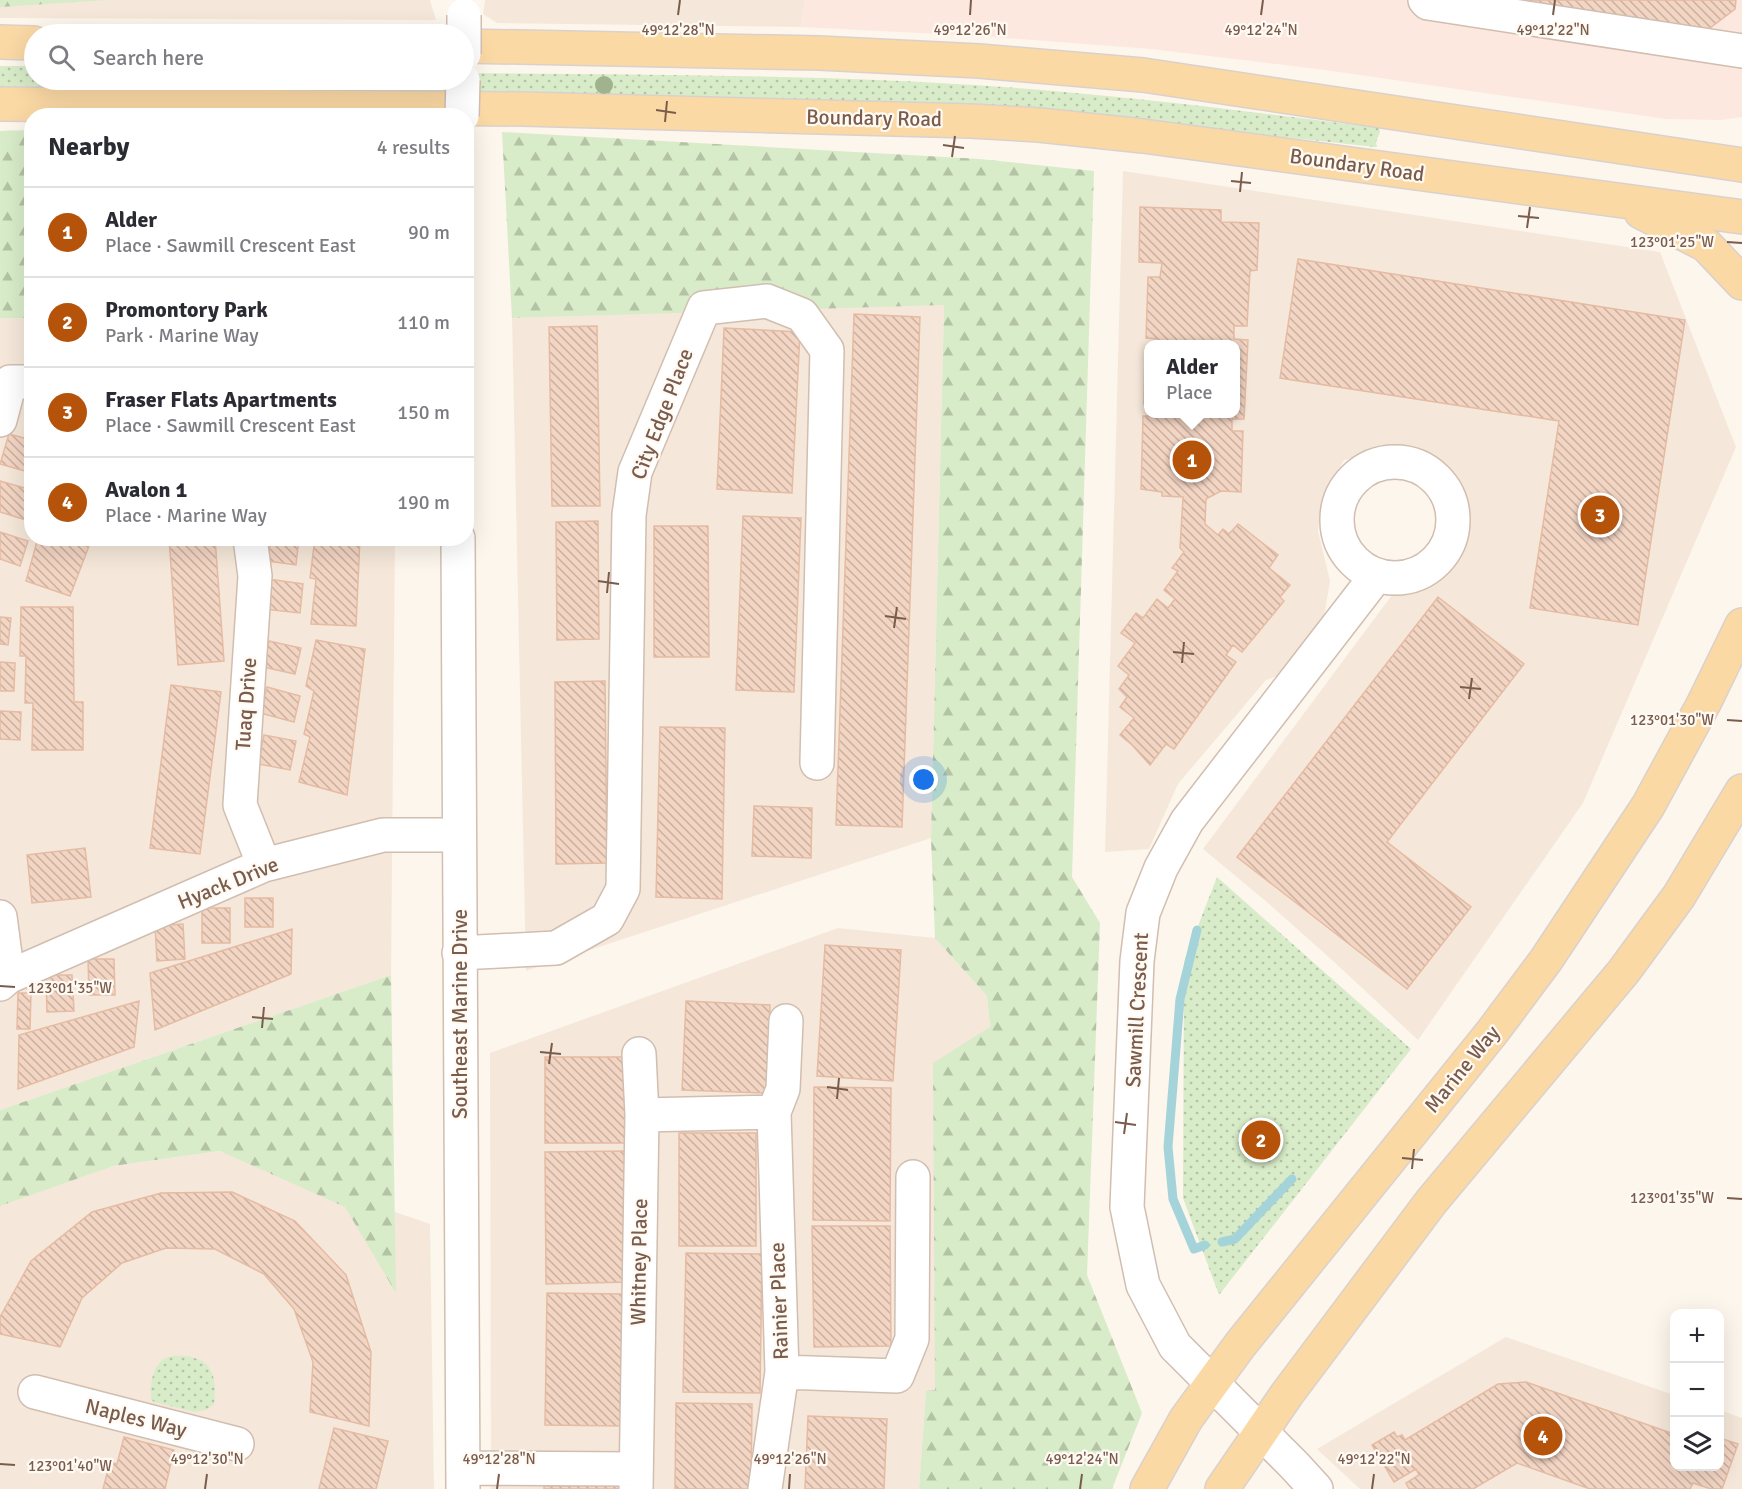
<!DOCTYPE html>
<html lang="en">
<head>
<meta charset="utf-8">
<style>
  :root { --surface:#fff; --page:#f7f7f7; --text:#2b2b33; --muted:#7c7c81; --line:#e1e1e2; --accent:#b45309 }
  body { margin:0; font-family:Signika,sans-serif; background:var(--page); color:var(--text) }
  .controls { position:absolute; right:18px; bottom:18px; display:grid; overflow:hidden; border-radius:12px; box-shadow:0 6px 24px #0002 }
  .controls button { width:54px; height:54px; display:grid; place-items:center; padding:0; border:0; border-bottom:2px solid var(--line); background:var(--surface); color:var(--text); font:30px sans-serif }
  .you { position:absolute; left:924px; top:780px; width:21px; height:21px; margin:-15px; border:4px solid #fff; border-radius:50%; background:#1a73e8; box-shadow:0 0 0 9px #1a73e833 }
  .badge { display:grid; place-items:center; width:39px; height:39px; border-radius:50%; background:var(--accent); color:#fff; font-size:20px; font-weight:700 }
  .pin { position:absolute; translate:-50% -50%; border:3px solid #fff; box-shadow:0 2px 6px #0006 }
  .popup { position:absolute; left:1144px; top:340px; width:96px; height:78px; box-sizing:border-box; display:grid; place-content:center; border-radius:12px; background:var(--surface); filter:drop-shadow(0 2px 4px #0005); font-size:20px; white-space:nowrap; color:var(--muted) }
  .popup b { font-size:22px; color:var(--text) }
  .popup::after { content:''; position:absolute; left:50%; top:100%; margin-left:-12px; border:12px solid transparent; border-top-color:var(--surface) }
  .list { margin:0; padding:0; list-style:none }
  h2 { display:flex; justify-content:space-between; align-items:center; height:78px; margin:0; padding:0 24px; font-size:26px }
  h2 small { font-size:20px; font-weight:400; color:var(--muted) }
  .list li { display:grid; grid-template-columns:39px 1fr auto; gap:18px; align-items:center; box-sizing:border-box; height:90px; padding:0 24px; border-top:2px solid var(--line) }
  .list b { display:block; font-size:22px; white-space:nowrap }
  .list p { margin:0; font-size:20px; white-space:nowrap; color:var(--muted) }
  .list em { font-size:20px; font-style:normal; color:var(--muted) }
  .icon { flex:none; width:33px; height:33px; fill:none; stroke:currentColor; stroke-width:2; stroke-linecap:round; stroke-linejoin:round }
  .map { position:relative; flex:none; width:1742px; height:1489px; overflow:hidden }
  .search { position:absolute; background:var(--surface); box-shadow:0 6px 24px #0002; left:24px; top:24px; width:450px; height:66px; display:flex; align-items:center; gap:15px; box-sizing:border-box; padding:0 21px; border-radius:33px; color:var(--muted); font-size:22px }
  .panel { position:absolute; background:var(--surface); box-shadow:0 6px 24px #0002; left:24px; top:108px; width:450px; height:438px; border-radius:24px }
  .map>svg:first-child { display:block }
  .residential { fill:#f5e8da; fill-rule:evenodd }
  .commercial { fill:#fde8e0 }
  .grass { fill:url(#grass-dots) }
  .forest { fill:url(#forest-firs) }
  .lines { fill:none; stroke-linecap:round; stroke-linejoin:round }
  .stream { stroke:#a5d3da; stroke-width:9 }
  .building { fill:url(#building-back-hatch); stroke:#e6bba3; stroke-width:1.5 }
  .minor-casing { stroke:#d1beb0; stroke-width:36 }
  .major-casing { stroke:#dad1cd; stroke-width:36 }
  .minor { stroke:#fff; stroke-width:33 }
  .major { stroke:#fbd9a5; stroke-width:33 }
  .minor-bridge-casing { stroke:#d1beb0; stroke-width:36; stroke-linecap:butt }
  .minor-bridge { stroke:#fff; stroke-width:33 }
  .tree { fill:#a0b28e }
  .ticks { fill:none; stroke:#7a5c4d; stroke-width:2 }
  .labels { text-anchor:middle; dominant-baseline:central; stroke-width:4.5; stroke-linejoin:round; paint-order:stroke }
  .street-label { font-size:21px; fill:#7a5c4d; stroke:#fffaf3 }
  .ticks-label { font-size:15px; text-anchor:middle; fill:#7a5c4d; stroke:#fffaf3; stroke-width:4.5; stroke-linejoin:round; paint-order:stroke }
</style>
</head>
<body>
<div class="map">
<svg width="1742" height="1489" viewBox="0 0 1742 1489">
  <defs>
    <pattern id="grass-dots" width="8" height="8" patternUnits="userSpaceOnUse" patternTransform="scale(1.5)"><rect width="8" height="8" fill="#d8ecc9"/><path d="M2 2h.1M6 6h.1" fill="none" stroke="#b4c2a5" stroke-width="1.8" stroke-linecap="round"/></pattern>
    <pattern id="forest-firs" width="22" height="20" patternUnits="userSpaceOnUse" patternTransform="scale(1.5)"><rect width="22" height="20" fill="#d8ecc9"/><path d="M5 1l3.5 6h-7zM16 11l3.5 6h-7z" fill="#b4c2a5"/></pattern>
    <pattern id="building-back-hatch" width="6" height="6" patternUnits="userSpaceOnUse" patternTransform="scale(1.5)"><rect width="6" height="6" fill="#f3d5c3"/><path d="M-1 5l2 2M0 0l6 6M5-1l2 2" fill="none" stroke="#cab0a1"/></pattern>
  </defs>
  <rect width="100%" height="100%" fill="#fdf6ec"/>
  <path class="residential" d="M0,0H430L436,20L0,18Z
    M485,0H805L801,27L497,23L483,14Z
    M1123,171L1660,252L1736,447L1583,803L1418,1040L1332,960L1268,903L1203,849L1392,595L1431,575L1461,521L1408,447L1344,460L1322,498L1318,531L1330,581L1323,623L1286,673L1266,680L1178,784L1149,849L1105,852ZM1148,344H1236V414H1148Z
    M944,304L931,838L526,971L512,318Z
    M0,318H31L32,538L395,539L391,975L0,1110Z
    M838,928L935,938L987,996L990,1028L935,1391H926L919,1489H491L490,1053Z
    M220,1151L430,1224L434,1489H0V1198L113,1166Z
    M1506,1337L1674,1395V1466H1720V1410L1742,1418V1489H1360L1317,1449Z"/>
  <path class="commercial" d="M805,0H1742V117L1721,120L1666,119L1325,70L1151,49L979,36L801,27Z"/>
  <path class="grass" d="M0,66H34V80H464V73C643,75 824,74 1003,87C1129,96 1254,112 1379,128L1380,132L1376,142L1377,147H1375L1084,115L1000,108L835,101L0,86Z
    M1217,877L1411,1049L1219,1295L1183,1198L1184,962Z
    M187,1356C192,1357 198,1359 202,1361C216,1369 216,1390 214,1404L206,1410L194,1412L154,1402L151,1399C150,1385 152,1363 168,1357C173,1355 182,1356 187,1356Z"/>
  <path class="forest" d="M0,0H108L0,7Z
    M31,130V318H0V131Z
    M502,132L980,159L1094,171L1072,877L1100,923L1087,1275L1142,1413L1112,1489H919L926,1391L935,1390L933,1063L990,1027L987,996L935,938L931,838L944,305L512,318Z
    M391,975L396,1293L345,1207L220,1151L113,1166L0,1206V1110Z"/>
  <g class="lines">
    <path class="stream" d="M1197,930L1180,999L1168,1147L1173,1199L1194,1249L1205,1245
      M1222,1242L1235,1239L1292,1179"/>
  </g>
  <path class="building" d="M1498,0H1736L1735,9L1702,34Z
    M1140,207L1221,210V222L1259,223L1257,270L1250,271L1247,326H1234V339L1248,340L1244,419H1232V431H1243L1241,492L1221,491L1206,499L1205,524L1218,535L1223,529L1229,534L1238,524L1278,555L1269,568L1290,585L1280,597L1284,601L1242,652L1233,645L1226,655L1236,662L1174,749L1166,744L1150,765L1132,745L1120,735L1134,718L1120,707L1127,697L1119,689L1129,675L1118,666L1135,643L1121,633L1136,613L1143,618L1157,599L1168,608L1175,599L1164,590L1178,571L1172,568L1184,552L1180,548L1183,497L1162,496V492L1141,489L1143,416H1155V414H1236V344H1158V339L1146,338L1148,277H1160L1162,263L1139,262Z
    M1298,259L1685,320L1638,625L1530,608L1559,421L1280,378Z
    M854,314L920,317L902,827L836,825Z
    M597,326L600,506H552L549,327Z
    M724,328L800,332L792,493L717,489Z
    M1145,349H1148V405L1144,404Z
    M9,434L32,440V473L0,464Z
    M0,481L32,490V502L26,520L0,512Z
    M743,516L801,518L794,692L736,690Z
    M598,521L599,639L557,640L556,522Z
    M654,526H708L709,657H654Z
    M0,532L28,541L20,566L0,559Z
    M38,538H83L81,545L89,546L70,596L26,581Z
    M169,538H215L224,661L178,665Z
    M271,538H299L296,565L268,561Z
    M315,538H360L356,626L311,624L316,579L310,578Z
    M268,579L303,584L300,613L264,609Z
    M1438,597L1524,664L1387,842L1471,907L1407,989L1237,857Z
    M21,607H73L74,702H83V750H32L33,703H25L26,656H20Z
    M0,617L11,618L8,645L0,644Z
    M316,640L365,649L347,795L299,782L310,737L304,734L314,691L306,686Z
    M269,641L301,648L295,674L263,667Z
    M0,662L15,663L14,691H0Z
    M605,681L607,863L556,864L555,682Z
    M171,685L221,692L200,854L150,848Z
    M267,687L300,696L294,722L260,713Z
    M0,711L21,712L20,740L0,739Z
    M660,727L725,728L722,899L656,897Z
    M264,735L296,741L290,770L258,764Z
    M754,806L812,808L811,858L752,856Z
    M85,848L91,897L32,903L27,855Z
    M245,898H273V927H245Z
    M202,908H230V943H202Z
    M183,924L185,959L157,961L155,926Z
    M292,929L291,974L155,1030L150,973Z
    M825,945L901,950L893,1081L817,1076Z
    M88,959H114L115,995H89Z
    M46,975H72L74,1011L47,1012Z
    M18,993H31L30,1029H17Z
    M139,1001L134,1047L18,1089L19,1035Z
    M686,1001L770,1005L767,1093L682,1090Z
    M545,1057H625V1143H545Z
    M814,1087L891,1088L890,1221L813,1220Z
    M679,1133H756V1246H679Z
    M627,1151L629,1282L546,1284L545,1152Z
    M232,1192L295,1221L346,1275L371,1352L369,1426L310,1412L313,1362L294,1309L264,1274L215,1249L166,1248L122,1263L82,1298L60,1347L0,1334V1317L31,1261L92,1212L161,1193Z
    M812,1226H890L891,1346L814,1347Z
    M686,1253L762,1254L760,1393L683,1392Z
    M547,1293L625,1294L623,1426L545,1425Z
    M1526,1382L1671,1433L1674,1422V1466H1720V1438L1738,1444L1722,1489H1711L1693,1483L1690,1489H1590L1517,1463L1473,1489H1409L1406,1483L1419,1475L1416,1469L1394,1482L1372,1445L1394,1432L1397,1437L1402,1435L1405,1440L1498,1384Z
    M676,1403L752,1404L751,1489H675Z
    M808,1416L887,1419L884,1489H805Z
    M334,1428L388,1441L376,1489H319Z
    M124,1437L174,1450L165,1489H103L110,1462L117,1464Z
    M621,1485V1489H544V1486Z"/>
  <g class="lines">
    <g class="minor-casing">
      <path id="minor" d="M1425,0L1428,3L1742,51
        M0,420L10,382H32
        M1337 520a58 58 0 1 1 116 0a58 58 0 1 1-116 0Z
        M250,538L255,576L240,805L264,865
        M458,538L463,1489
        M0,917L8,977L0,984
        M459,953L556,948L607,919L623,889L629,515L635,472L704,308L767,301L802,315L827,350L817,763
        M8,977L264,865L383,835H459
        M642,1115L774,1112
        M782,1372L897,1376L912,1339L913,1177
        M35,1392L237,1444
        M464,1468L636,1469
        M636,1489L642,1115L639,1054
        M765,1489L782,1372L774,1112L783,1089L786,1021
        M1316,1489L1294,1465L1175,1346L1143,1285L1127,1207L1137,961L1143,913L1161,868L1187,821L1377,575"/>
    </g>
    <g class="major-casing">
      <path id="major" d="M0,42L34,43
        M464,46L819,53L979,61L1143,75L1742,165
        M0,104L522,109L971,121L1039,125L1143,136L1742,217
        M1641,212L1706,245L1742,283
        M1147,1489L1186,1419L1240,1345L1493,1031L1546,960L1648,806L1704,703L1742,625
        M1222,1489L1287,1394L1431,1202L1624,971L1679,896L1742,791"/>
    </g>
    <use href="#minor" class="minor"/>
    <use href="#major" class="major"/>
    <g class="minor-bridge-casing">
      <path id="minor-bridge" d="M464,54V15
        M462,116L463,80"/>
    </g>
    <use href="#minor-bridge" class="minor-bridge"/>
  </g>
  <circle class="tree" cx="604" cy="85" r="9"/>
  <path class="ticks" d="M678,15L680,0M970,15L971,0M1261,15L1263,0M1553,15L1555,0M656,110L676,113M665,122L667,101M943,145L964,148M952,157L955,136M1231,181L1251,183M1240,192L1242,172M1518,216L1539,218M1527,228L1530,207M1727,242L1742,243M598,581L619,584M607,593L609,572M885,616L906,619M894,628L897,607M1173,652L1194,654M1182,663L1184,642M1460,687L1481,689M1469,699L1472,678M1727,720L1742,721M0,986L15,987M252,1017L273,1019M262,1028L264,1007M540,1052L561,1054M549,1064L552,1043M827,1087L848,1090M837,1099L839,1078M1115,1122L1136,1125M1124,1134L1127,1113M1402,1158L1423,1160M1412,1169L1414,1149M1727,1198L1742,1199M0,1464L15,1465M205,1489L207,1474M497,1489L499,1474M789,1489L790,1474M1080,1489L1082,1474M1372,1489L1374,1474"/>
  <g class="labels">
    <g class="street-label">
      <text transform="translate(874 118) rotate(1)">Boundary Road</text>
      <text transform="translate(1357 165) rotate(8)">Boundary Road</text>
      <text transform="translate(662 414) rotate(-69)">City Edge Place</text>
      <text transform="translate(246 704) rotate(-86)">Tuaq Drive</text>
      <text transform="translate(228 883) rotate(-22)">Hyack Drive</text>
      <text transform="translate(1137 1010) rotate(-87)">Sawmill Crescent</text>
      <text transform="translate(460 1014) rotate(-90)">Southeast Marine Drive</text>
      <text transform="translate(1462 1069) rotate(-51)">Marine Way</text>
      <text transform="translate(639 1262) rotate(-89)">Whitney Place</text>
      <text transform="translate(779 1301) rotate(-92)">Rainier Place</text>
      <text transform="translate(136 1418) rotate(14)">Naples Way</text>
    </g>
  </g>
  <g class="ticks-label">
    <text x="678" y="35">49°12'28"N</text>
    <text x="970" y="35">49°12'26"N</text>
    <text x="1261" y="35">49°12'24"N</text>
    <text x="1553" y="35">49°12'22"N</text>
    <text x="1672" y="247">123°01'25"W</text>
    <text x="1672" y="725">123°01'30"W</text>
    <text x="70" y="993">123°01'35"W</text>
    <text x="1672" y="1203">123°01'35"W</text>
    <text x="207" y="1464">49°12'30"N</text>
    <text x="499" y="1464">49°12'28"N</text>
    <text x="790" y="1464">49°12'26"N</text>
    <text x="1082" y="1464">49°12'24"N</text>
    <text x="1374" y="1464">49°12'22"N</text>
    <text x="70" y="1471">123°01'40"W</text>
  </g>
</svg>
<div class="controls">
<button>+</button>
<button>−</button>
<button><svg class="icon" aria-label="layers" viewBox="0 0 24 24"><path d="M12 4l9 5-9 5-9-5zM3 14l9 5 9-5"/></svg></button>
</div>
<div class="you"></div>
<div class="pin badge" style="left:1192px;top:460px">1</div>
<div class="popup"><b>Alder</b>Place</div>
<div class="pin badge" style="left:1261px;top:1140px">2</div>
<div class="pin badge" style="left:1600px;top:515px">3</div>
<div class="pin badge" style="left:1543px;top:1436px">4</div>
<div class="search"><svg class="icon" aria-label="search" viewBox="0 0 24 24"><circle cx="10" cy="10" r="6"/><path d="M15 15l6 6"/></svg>Search here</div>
<section class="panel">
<h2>Nearby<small>4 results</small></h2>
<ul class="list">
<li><span class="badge">1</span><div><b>Alder</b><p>Place · Sawmill Crescent East</p></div><em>90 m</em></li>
<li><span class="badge">2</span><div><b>Promontory Park</b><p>Park · Marine Way</p></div><em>110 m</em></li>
<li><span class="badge">3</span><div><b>Fraser Flats Apartments</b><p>Place · Sawmill Crescent East</p></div><em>150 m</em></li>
<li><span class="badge">4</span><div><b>Avalon 1</b><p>Place · Marine Way</p></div><em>190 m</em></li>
</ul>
</section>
</div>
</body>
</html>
